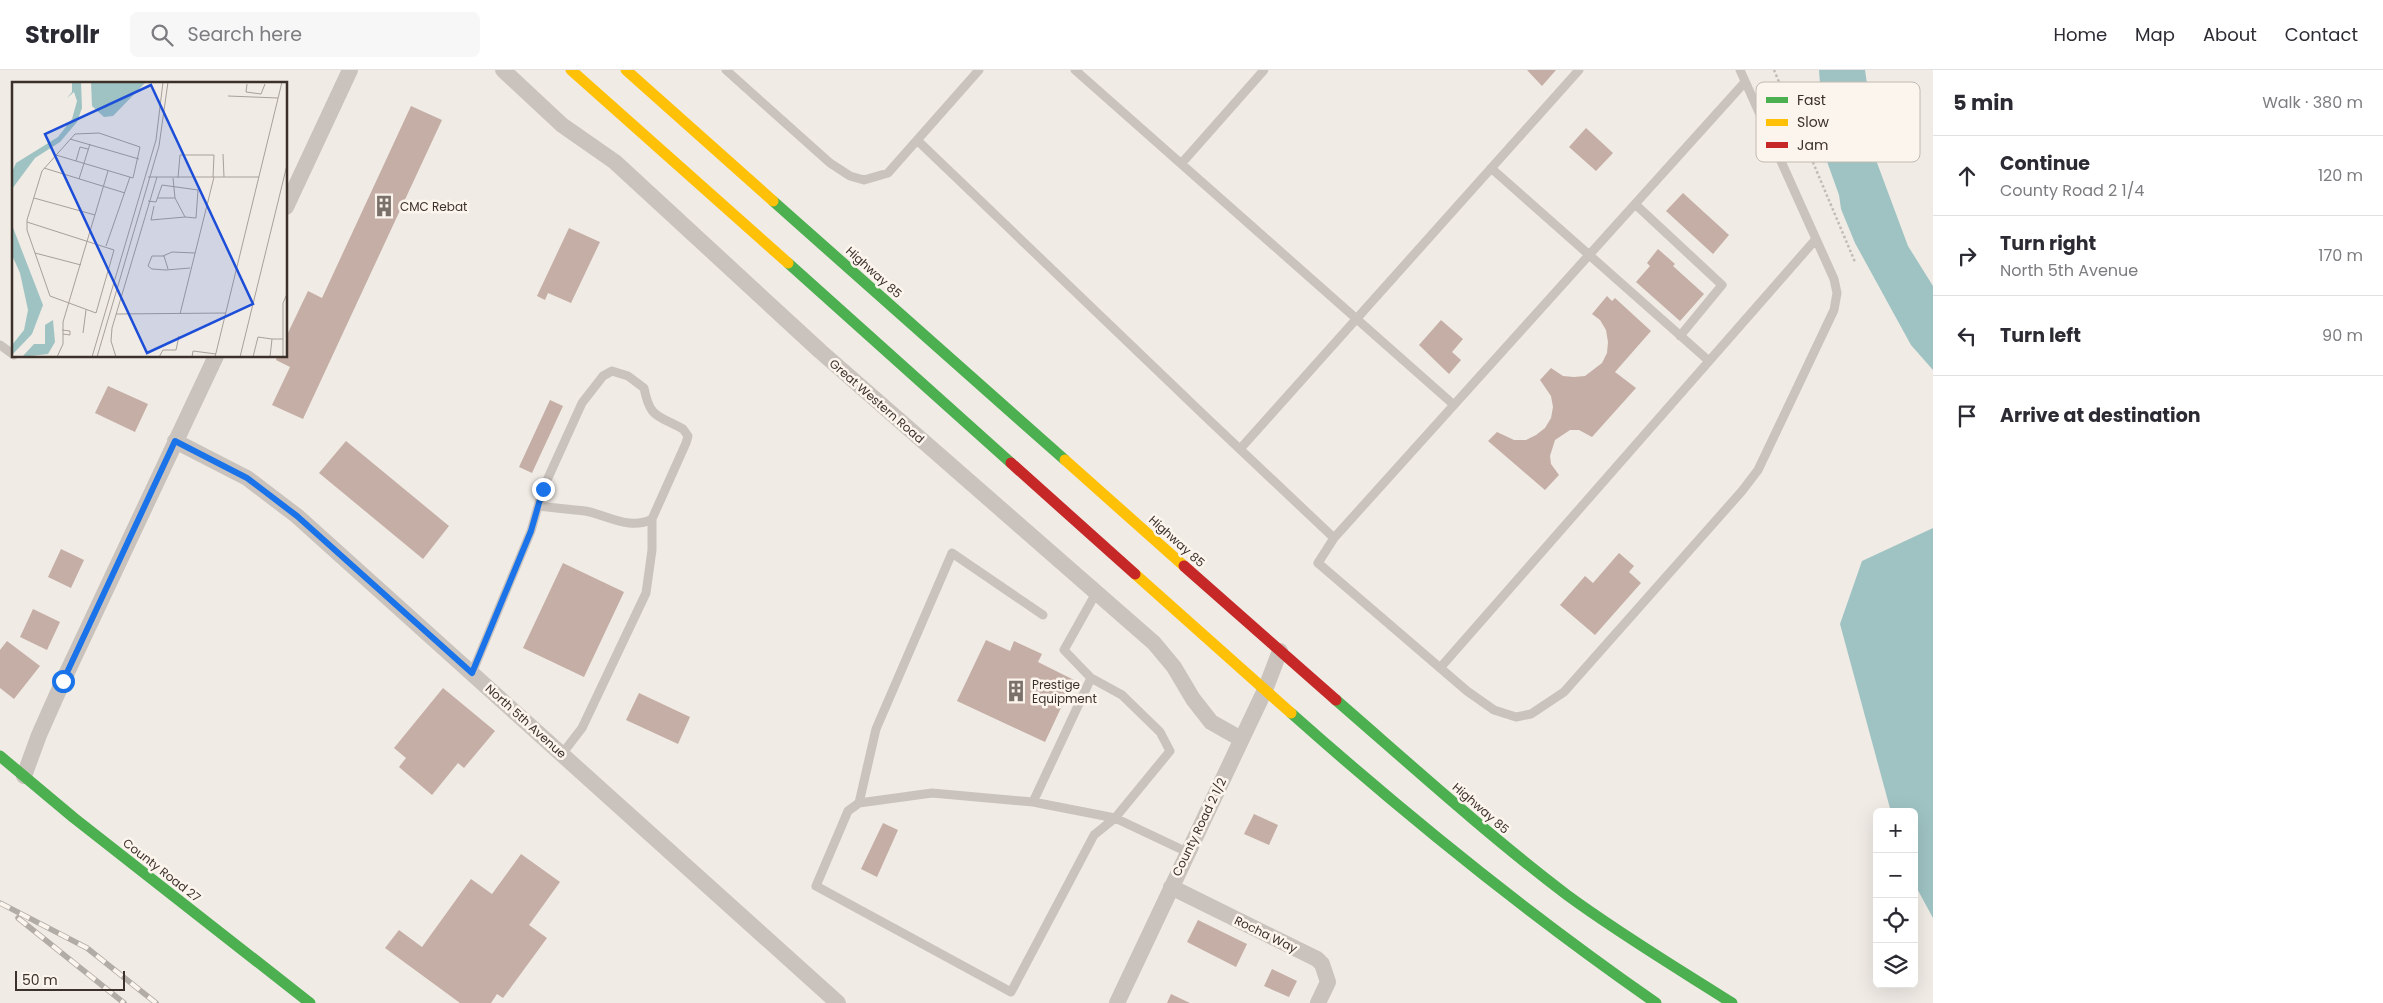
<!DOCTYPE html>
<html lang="en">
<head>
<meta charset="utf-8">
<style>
  :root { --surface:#fff; --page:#f7f7f7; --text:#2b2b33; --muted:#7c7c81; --line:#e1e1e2 }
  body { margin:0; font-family:Poppins,sans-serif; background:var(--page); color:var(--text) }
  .controls { position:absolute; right:15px; bottom:15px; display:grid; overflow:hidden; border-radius:8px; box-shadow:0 5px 20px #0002 }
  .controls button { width:45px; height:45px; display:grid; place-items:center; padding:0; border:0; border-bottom:1px solid var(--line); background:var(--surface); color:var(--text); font:25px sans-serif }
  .scale { position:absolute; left:15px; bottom:12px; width:110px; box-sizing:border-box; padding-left:5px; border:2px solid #3c302a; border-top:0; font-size:14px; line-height:18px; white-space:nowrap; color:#3c302a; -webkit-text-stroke:4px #fcf5ed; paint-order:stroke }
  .stop { position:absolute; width:15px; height:15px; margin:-11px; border:4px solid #1a73e8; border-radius:50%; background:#fff }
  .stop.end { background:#1a73e8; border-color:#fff; box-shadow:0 1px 5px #0008 }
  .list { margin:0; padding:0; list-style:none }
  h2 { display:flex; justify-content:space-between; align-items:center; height:65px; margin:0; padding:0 20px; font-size:21px }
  h2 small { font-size:16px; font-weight:400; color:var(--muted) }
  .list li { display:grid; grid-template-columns:32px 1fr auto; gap:15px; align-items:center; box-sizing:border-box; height:80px; padding:0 20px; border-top:1px solid var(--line) }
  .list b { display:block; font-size:19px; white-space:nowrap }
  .list p { margin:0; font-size:16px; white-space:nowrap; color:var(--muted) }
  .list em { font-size:16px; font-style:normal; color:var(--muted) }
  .icon { flex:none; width:28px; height:28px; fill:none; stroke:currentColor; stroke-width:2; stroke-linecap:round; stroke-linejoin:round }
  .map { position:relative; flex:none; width:1933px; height:933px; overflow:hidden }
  header { display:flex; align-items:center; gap:30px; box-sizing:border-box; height:70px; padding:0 25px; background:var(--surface); border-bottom:1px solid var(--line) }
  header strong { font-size:24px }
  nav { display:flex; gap:28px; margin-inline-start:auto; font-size:18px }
  .search { width:350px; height:45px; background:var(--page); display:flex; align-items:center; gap:12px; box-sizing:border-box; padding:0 18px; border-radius:8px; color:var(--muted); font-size:19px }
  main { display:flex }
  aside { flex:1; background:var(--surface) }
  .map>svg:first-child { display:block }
  .water { fill:#9fc3c3 }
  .building { fill:#c5aea5 }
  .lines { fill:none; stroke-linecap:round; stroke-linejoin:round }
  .path { stroke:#c3bbb5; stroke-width:2.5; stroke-dasharray:2.5 2.5; stroke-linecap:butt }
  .lane { stroke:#cac3bd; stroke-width:9 }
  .street { stroke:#cac3bd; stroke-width:16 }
  .fast { stroke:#4caf50; stroke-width:11 }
  .slow { stroke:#ffc107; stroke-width:11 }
  .jam { stroke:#c62828; stroke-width:11 }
  .rail-casing { stroke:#b2aca7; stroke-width:5.5 }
  .rail { stroke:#fcf5ed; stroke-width:4; stroke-dasharray:11; stroke-linecap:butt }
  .route { stroke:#1a73e8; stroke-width:6 }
  .labels { text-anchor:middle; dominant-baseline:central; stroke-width:5; stroke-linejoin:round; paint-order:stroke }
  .poi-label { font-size:12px; fill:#3c302a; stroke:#fcf5ed; text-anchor:start }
  .street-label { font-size:12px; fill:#3c302a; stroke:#fcf5ed }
  .inset-road { fill:none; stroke:#a8a09a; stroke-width:1 }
  .view { fill:#1d4ed8; fill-opacity:0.15; stroke:#1d4ed8; stroke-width:2.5 }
  .inset-edge { fill:none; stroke:#3c302a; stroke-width:2.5 }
  .key { fill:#fcf5ed; stroke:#c2bab2; stroke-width:1 }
  .key-label { font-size:14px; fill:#3c302a }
</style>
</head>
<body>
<header>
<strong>Strollr</strong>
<div class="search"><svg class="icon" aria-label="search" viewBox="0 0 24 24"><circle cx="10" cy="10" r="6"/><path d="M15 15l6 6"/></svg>Search here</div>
<nav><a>Home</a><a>Map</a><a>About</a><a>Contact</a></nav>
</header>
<main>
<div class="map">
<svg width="1933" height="933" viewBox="0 0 1933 933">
  <rect width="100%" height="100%" fill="#f0ebe5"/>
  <path class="water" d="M1819,0H1865L1871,41L1877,58L1873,82L1908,176L1933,216V300L1911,275L1855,173L1841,139L1839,125L1825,86Z
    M1933,458V848L1914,813V742H1891L1840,554L1862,491Z"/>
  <path class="building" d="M1527,0H1556L1542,16Z
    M411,36L442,50L303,349L272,335L290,297L276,290L277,286H286V267L308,221L322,228Z
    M1586,58L1613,83L1596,101L1569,77Z
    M1683,123L1729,165L1713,184L1666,141Z
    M569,158L600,172L571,233L548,223L545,230L537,226Z
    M1658,179L1675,194L1673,196L1704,224L1680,251L1636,212L1650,196L1647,193Z
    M1607,226L1612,231L1615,228L1651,261L1615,302L1636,318L1592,367L1579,360H1570L1555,370L1550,386L1551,394L1559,405L1545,420L1488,371L1497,362L1514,370H1526L1536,365L1545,358L1551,348L1553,337L1551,326L1540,310L1551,298L1563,306L1574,307L1585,306L1602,293L1607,283L1608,272L1606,260L1600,250L1592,244Z
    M1441,250L1463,269L1452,282L1461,290L1449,304L1419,275Z
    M108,316L148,334L135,362L95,343Z
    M550,330L563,336L532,403L519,397Z
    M346,371L449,456L423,489L319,403Z
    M61,479L84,490L71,518L48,507Z
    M1619,483L1634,496L1629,502L1641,513L1595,565L1560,535L1585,506L1593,513Z
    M563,493L624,522L584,607L523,578Z
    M33,539L60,552L47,580L20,567Z
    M986,570L1010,581L1014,571L1042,584L1038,592L1074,610L1045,672L957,631Z
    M7,571L40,596L14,629L0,618V580Z
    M443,618L495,661L464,698L458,693L432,725L399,697L406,688L394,678Z
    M639,623L690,647L678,674L626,650Z
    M1254,744L1278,755L1269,775L1244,764Z
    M883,753L898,760L877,807L861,799Z
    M521,784L560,812L529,855L547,868L503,928L497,924L491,933H460L385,878L399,860L422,877L471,809L492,824Z
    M1198,850L1247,874L1236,897L1187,872Z
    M1272,899L1297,911L1289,927L1264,916Z
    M1171,924L1190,933H1167Z"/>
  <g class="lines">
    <path class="path" d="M1774,0L1855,192"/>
    <path class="lane" d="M726,0L830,93L850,106L864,110L888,103L979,0
      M1075,0L1454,335
      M1740,0L1834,209L1837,223L1834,240L1758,400L1742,421L1564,622L1531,644L1516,647L1494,640L1467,621L1318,493L1334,468L1745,12
      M917,70L1208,349L1334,468
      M1181,94L1264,0
      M1491,98L1709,291
      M1635,134L1722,215L1680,266
      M0,275L14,285
      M1240,379L1579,0
      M1043,545L952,483L876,659L859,733L932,723L1033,732L1115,748L1187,782
      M1440,598L1816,169
      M472,603L531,461L543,419L582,333L603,306L612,301L628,306L644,318C650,349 658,345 683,359L688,366L686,373L652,449C630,461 608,445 585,441C570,439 554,438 538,436
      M562,684L582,658L646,523L652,480V449
      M1033,732L1091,608
      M859,733L848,741L816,816L1011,922L1094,765L1115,748L1170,681L1160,662L1122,625L1091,608L1064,580L1096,523"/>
    <path class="street" d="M503,0L562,55L615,92L820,281L1154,573L1174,597L1193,629L1211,652L1241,669
      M286,137L350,0
      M175,371L247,408L297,446L838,933
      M24,706L39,665L63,611L216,286
      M1171,817L1317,889L1322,894L1328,912L1318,933
      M1117,933L1265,620L1280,581"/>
    <path class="fast" d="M773,131L1065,390
      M788,193L1011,393
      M1336,630C1412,696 1487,764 1567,825C1620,864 1677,898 1732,933
      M1291,643C1408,747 1528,844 1656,933
      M0,686L74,748L310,933"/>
    <path class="slow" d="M571,0L788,193
      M626,0L773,131
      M1065,390L1184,496
      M1135,504L1291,643"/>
    <path class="jam" d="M1011,393L1135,504
      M1184,496L1336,630"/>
    <g class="rail-casing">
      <path id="rail" d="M0,833L87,878L156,933
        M18,848L124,933"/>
    </g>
    <use href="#rail" class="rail"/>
  </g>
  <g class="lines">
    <path class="route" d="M63,611L175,371L247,408L297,446L472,603L531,461L543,419"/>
  </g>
  <defs>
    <g id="building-bare" transform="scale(1.725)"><path d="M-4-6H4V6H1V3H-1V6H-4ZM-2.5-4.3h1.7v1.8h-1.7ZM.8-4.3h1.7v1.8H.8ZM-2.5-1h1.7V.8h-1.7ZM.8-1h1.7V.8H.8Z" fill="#7b716b" stroke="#fcf5ed" stroke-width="2.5" paint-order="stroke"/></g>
  </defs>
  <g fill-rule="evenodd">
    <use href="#building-bare" x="384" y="136"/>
    <use href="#building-bare" x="1016" y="621"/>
  </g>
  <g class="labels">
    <g class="poi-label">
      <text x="400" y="136">CMC Rebat</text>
      <text x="1032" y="614">Prestige<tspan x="1032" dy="14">Equipment</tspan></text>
    </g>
    <g class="street-label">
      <text transform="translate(874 202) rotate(42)">Highway 85</text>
      <text transform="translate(877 331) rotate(41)">Great Western Road</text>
      <text transform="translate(1177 471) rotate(42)">Highway 85</text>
      <text transform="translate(526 651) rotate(42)">North 5th Avenue</text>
      <text transform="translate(1481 738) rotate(41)">Highway 85</text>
      <text transform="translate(1199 757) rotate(-64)">County Road 2 1/2</text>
      <text transform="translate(162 800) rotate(38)">County Road 27</text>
      <text transform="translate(1266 864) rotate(26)">Rocha Way</text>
    </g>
  </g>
  <g transform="translate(12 12)">
    <rect width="275" height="275" fill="#f0ebe5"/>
    <path d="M60,0H69L70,26L65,40L48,60L23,76L0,107V90L4,81L46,55L60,37L65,19L62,10L55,16L60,10ZM79,0H134L101,34L92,35L80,24ZM0,143L31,223L20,252L0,273V263L12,248L16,228L8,191L0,173ZM41,238L43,260L36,272L10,275L22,262H33V243Z" fill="#9fc3c3"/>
    <path class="inset-road" d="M235,2L234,10L249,12L253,2M216,14L266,16M58,57L127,77M211,72L212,95M64,79L68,65L76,67M32,86L113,111M136,95H247M166,96L168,73H202L201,95M67,97L78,62M22,116L83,133M146,116H163M136,119L144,120L150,103L186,108L184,136L173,135M142,124L139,138L173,135L163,116L161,96M15,140L102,168L84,231L38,214L15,148V138L30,89L63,52L87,51L128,65L121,96L44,73M94,164L118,95M23,171L69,183M151,174L160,170L183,171M156,187L152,174H140L136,184L140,187L154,188L178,186M104,232L214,231M168,232L202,95M50,248L58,249V253L51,252M71,251L74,228M45,275L51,262V240L96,89M80,275L144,58L151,0M85,275L147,64L156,0M104,275L99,259L100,246L145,95M147,275L151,268H164L167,254M180,275L181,269L204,272M203,275L270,0M228,275L275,83M241,275L246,255L260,257M258,275L260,257H271M271,275V221L275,212"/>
    <path class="view" d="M139,3L241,222L135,271L33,52Z"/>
    <rect width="275" height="275" class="inset-edge"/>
  </g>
  <rect x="1756" y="12" width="164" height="80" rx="8" class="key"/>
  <rect x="1766" y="27" width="22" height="6" fill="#4caf50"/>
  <rect x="1766" y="49" width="22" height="7" fill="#ffc107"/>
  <rect x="1766" y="72" width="22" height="6" fill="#c62828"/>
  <g class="key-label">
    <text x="1797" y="35">Fast</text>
    <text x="1797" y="57">Slow</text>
    <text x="1797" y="80">Jam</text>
  </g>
</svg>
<div class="controls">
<button>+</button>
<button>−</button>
<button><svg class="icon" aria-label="locate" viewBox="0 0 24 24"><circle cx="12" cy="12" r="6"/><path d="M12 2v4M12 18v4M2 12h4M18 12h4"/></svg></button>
<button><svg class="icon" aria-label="layers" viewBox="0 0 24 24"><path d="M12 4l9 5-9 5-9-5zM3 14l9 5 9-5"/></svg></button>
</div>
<div class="scale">50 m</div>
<div class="stop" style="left:63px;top:611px"></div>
<div class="stop end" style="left:543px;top:419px"></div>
</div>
<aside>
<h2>5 min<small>Walk · 380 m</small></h2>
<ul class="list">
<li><svg class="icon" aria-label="ahead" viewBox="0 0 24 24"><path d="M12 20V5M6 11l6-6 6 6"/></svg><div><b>Continue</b><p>County Road 2 1/4</p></div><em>120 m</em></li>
<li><svg class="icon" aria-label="right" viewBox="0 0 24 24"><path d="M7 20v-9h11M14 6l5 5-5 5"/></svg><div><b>Turn right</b><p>North 5th Avenue</p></div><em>170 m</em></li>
<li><svg class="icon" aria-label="left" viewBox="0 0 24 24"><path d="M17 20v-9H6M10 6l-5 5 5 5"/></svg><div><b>Turn left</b></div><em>90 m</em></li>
<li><svg class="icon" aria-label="arrive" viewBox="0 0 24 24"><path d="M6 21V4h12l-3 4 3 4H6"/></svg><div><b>Arrive at destination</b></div></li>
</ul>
</aside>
</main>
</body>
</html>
